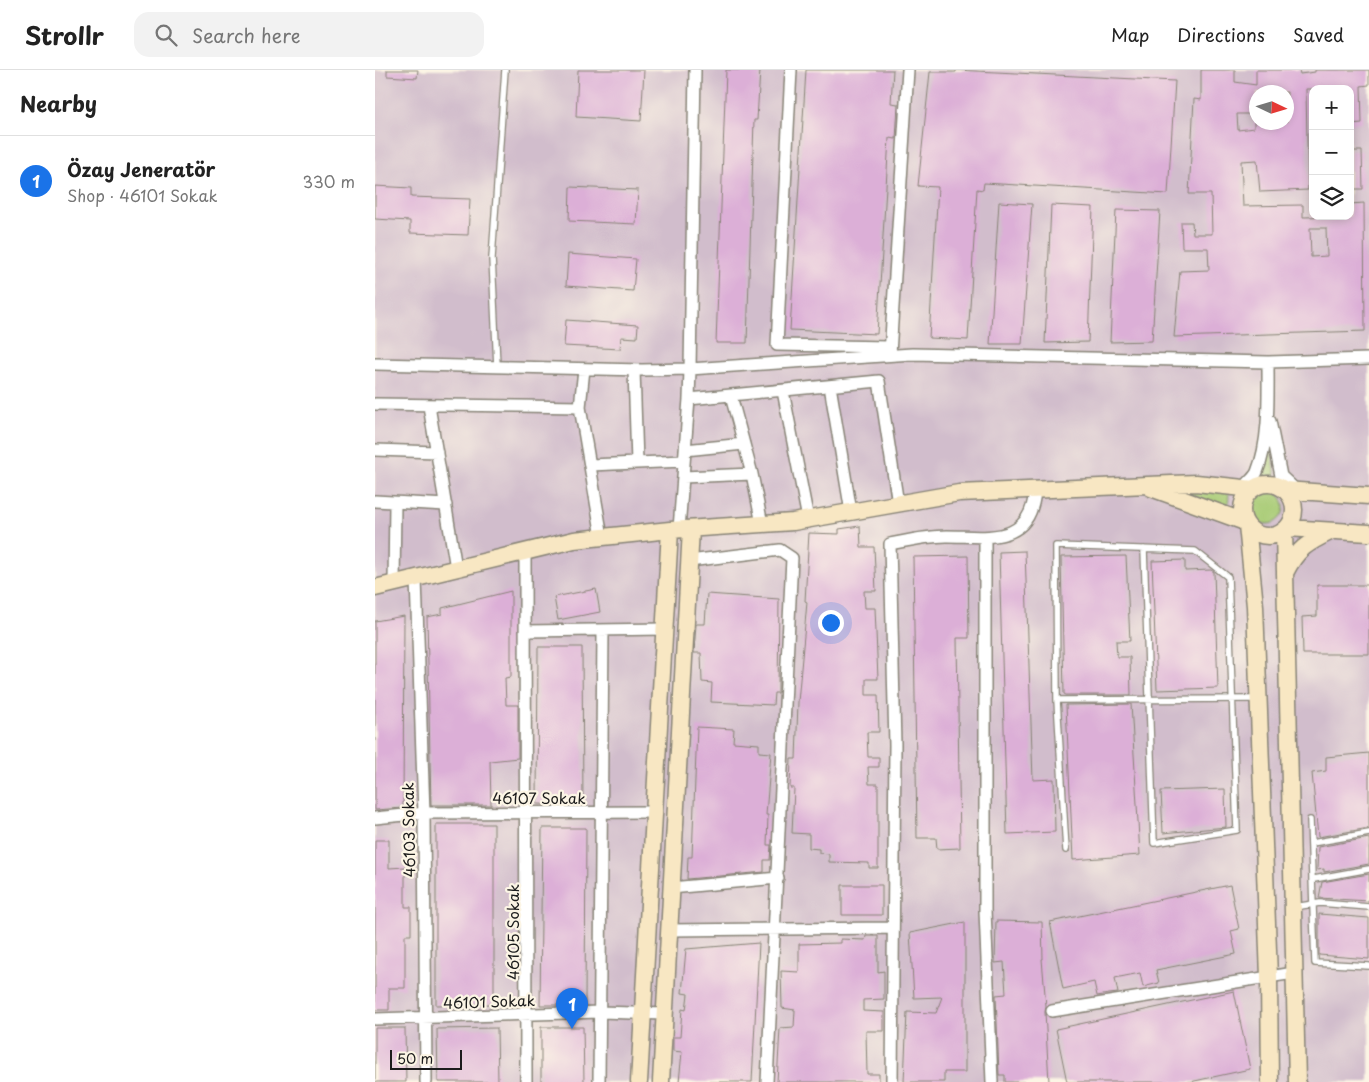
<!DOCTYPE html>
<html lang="en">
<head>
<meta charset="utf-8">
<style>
  :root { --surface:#fff; --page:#f2f2f2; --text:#222; --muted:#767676; --line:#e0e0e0; --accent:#1a73e8 }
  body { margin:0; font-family:"Playpen Sans",sans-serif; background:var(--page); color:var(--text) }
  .controls { position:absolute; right:15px; top:15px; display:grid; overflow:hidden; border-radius:10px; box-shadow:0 2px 8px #0003 }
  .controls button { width:45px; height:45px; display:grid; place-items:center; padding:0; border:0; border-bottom:1px solid var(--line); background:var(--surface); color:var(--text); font:25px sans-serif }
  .compass { position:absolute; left:874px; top:15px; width:45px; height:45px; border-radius:50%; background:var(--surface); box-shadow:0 2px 8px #0003; rotate:94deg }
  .scale { position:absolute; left:15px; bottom:12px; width:72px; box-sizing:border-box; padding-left:5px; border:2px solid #1c1c1c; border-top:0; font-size:14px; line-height:18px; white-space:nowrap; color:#1c1c1c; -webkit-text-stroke:4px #fcf5e5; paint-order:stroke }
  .you { position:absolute; left:455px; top:552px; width:18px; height:18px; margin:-12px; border:4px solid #fff; border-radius:50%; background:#1a73e8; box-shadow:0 0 0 8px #1a73e833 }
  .badge { display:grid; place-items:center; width:32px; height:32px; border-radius:50%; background:var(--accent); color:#fff; font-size:16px; font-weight:700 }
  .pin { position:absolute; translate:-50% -41px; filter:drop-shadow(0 1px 2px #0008) }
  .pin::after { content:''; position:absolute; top:26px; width:18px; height:15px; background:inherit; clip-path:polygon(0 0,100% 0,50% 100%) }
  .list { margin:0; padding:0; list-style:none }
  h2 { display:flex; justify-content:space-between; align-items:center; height:65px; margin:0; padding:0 20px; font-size:21px }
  h2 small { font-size:16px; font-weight:400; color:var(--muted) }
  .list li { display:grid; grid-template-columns:32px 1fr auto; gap:15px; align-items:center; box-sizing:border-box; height:90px; padding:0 20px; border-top:1px solid var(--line) }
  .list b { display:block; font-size:19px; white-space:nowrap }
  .list p { margin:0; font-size:16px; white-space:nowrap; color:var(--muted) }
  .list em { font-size:16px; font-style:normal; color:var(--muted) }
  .icon { flex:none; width:28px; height:28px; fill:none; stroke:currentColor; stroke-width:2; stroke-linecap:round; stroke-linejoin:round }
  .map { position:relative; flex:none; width:994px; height:1012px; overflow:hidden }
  header { display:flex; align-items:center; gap:30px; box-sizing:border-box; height:70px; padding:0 25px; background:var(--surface); border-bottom:1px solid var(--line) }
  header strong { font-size:24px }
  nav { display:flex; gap:28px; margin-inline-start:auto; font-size:18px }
  .search { width:350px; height:45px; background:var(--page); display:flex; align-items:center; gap:12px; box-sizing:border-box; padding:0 18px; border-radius:15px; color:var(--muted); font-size:19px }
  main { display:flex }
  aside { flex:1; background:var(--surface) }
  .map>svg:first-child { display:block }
  .industrial { fill:#d1bdcc; fill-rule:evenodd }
  .green { fill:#a7cb75; stroke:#627448 }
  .building { fill:#dcafd7; fill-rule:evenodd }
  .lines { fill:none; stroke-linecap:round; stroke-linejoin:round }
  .lane-casing { stroke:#888477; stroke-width:8 }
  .street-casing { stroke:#888477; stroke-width:14 }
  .secondary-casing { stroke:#888477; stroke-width:19 }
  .lane { stroke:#fff; stroke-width:5.5 }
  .street { stroke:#fff; stroke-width:11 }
  .secondary { stroke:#f8e7c3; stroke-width:16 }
  .labels { text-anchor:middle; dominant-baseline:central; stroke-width:4.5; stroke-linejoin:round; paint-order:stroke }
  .street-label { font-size:15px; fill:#1c1c1c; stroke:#fcf5e5 }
</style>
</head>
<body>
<header>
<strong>Strollr</strong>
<div class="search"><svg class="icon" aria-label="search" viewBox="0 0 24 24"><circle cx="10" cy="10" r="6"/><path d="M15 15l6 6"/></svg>Search here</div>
<nav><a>Map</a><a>Directions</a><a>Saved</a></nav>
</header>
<main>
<aside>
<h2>Nearby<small></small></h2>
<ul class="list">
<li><span class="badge">1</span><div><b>Özay Jeneratör</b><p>Shop · 46101 Sokak</p></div><em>330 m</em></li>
</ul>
</aside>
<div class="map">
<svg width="994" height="1012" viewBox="0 0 994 1012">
  <rect width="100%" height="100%" fill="#fcf5e5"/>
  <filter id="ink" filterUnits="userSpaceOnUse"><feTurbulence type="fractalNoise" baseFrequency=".02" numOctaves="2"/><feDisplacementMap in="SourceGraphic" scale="10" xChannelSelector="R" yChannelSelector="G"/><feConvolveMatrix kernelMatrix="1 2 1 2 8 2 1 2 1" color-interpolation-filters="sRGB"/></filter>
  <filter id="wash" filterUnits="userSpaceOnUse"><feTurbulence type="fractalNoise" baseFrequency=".0096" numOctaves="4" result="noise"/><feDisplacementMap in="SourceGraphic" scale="20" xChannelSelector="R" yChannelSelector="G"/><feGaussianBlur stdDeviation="1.12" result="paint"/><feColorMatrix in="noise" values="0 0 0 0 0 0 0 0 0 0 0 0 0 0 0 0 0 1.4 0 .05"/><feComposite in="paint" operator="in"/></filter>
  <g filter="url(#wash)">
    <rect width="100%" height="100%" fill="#f5ebd2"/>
    <path class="industrial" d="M0,0H994V1012H0ZM938,19H975V146H938ZM882,22H912V52H882Z"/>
    <path class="green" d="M893,365L901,406L886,405Z
      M797,417L854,422L853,439Z
      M875 437a17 17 0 1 1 34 0a17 17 0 1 1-34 0Z"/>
    <g id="blocks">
      <path class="building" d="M12,0H43L42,8L12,6Z
        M203,0H269L266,51L201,47Z
        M351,0H385L382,50H379L372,273H341Z
        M431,0H518L516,33L523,34L521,69L514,68L502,264L415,260Z
        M581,0L800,11L793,124L609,113L608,120L602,119L593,270L554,268L563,117L543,116L555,2H581Z
        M826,0H860V12L881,15V0H924L925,4L940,2V0H994V15L986,16L987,53L975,54V19H931L933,120L885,122L882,90L866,91L868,136L928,135V147L975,146V134L989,133L990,261L799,267L805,201L834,200L833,178H807L806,152H817L818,164H837L836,124H814L819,29L826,30ZM882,22H912V52H879V58L863,60L862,44H882ZM935,158H951L952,186L936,187Z
        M975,81H987L988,119H975Z
        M0,116L36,118V127L95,129L93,165L35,163V151L0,149Z
        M195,117L263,120L261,154L194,151Z
        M624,132L657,134L647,274H615Z
        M676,135L718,137L713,272L670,273Z
        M741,140L785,141L777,271L735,272Z
        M193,184L261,189L258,221L191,216Z
        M191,250L263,255L262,268L246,267L245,279L189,276Z
        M485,456L486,477H499L501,521H489L490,538H500L503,609H491V625H503L504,662H492L493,687H504V697H493L494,714H503V798H494V793L454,792V784L444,783V779L434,778V764L417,763L419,718H415L416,689H421L423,632L432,532L430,531L434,463L464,464V459Z
        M650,481L658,710L679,709L680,762L632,764L624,482Z
        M593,486L594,568H582L585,778L562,779L561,768H542L538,487Z
        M751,486L755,571H741L742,587H755L756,625H691L689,624L686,487Z
        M810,490V501L836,500L839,502L843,618L782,620L777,491Z
        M942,515H994V584H928L927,547L942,546Z
        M221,519L225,542L183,550L179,527Z
        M136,521V607L130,608L131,635H143V688L115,691L116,735H56L52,547L67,544V538Z
        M332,524L404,529L403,623H399L398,635L336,632L337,613L327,612L326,583H319L321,554H330Z
        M29,546L28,738L0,740V551Z
        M163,577H207L208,735L162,734Z
        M756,634L765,785L698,790L691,635Z
        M322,657L359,659L358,672L384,674V682L396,683L391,745H393L392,775H396L395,790H389V802L312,809L313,787H317Z
        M994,683V758L943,767L937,703L951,701V687Z
        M850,719L851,757L788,763L786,721Z
        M61,754H119V934L61,935Z
        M167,758H211L210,935H165Z
        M994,768V794L949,802V799L942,800L943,777Z
        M0,770H14V798L30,797V837H36V865H30V918H14V940H0Z
        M994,804V831L944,828L947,812Z
        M467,815H507V845H467Z
        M855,815L864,859L856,861L861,884L781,900L784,913L768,917L765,903L740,908L743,923L734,924L722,926L719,912L688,919L675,852Z
        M944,844L994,848V889L944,885Z
        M621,851L667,852L668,889H667L671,936L670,942L674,1012H630V1005H624L621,925L631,924L629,892L620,893Z
        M590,852V1002H569V1012H529L532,942L561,943L567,927L539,928L535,863Z
        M491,866H503V902L509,901V929L488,930V941L509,942V961H491L492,1004H504V1012H402L405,958L419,957L420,940L407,938L406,901L424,902V874L466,873V869L490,870Z
        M384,873L377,1012H304L307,982L298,981V967H305L307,939L311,940L313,924L307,923L311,879Z
        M859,921L875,999L815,1012H692L681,959Z
        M166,957H208L209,1012H166Z
        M0,958H30L31,1012H0Z
        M122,958L123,1012H63L62,959Z"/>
    </g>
  </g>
  <g filter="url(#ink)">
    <use href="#blocks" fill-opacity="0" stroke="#888477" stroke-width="1"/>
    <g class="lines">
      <g class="lane-casing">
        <path id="lane" d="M122,296L117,188L130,0
          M682,630L881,629
          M935,750L940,893L994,896
          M937,773L994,763
          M691,780L682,630L681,476L820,481L853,507L862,760L779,773L769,479
          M939,809L994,799
          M919,837L945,833L994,837"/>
      </g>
      <g class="street-casing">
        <path id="street" d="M320,0L315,299L537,284L893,292C893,326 895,370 882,402C880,407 873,412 870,417
          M416,0L402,275L514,277
          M515,284L533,0
          M893,292L994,289
          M0,294L267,300L315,299L314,329
          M259,300L262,393
          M455,316L476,442
          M408,321L433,449
          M356,326L377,404L387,454
          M0,334L205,337L227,467
          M54,336L81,498
          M205,337L209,299
          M895,351L906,406L922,421
          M0,380L62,382
          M310,380L369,374
          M215,395L309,391
          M308,407L377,404
          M0,431L71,435
          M304,459L314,329L504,311L523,434
          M610,468V840L617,1012
          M150,482L151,1012
          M314,491L405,480L417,488L392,1012
          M41,509L49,743L51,1012
          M19,514L20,433
          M152,561L290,559
          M0,748L49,743L279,742
          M296,818L403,808
          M294,860L518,858
          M677,941L919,903
          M0,949L225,942L289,944
          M224,1012L228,562
          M517,1012L520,675L515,474C535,470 552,466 572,466C612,466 656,476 660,420"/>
      </g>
      <g class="secondary-casing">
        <path id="secondary" d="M867 440a26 26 0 1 1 52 0a26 26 0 1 1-52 0Z
          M776,418L870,452
          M910,420L994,426
          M872,455L880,536L894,907L895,1012
          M912,458L994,463
          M909,460L922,1012
          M910,503C922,479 932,473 957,461
          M0,518L199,470L295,460L418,452L584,423L821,413L878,419
          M264,1012L295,460
          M286,1012L316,459"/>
      </g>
      <use href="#lane" class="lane"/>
      <use href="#street" class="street"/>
      <use href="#secondary" class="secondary"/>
    </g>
  </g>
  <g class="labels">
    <g class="street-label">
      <text x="164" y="727">46107 Sokak</text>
      <text transform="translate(33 760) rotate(-91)">46103 Sokak</text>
      <text transform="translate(137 862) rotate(-90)">46105 Sokak</text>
      <text transform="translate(114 931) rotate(-2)">46101 Sokak</text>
    </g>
  </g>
</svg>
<div class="controls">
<button>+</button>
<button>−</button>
<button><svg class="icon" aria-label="layers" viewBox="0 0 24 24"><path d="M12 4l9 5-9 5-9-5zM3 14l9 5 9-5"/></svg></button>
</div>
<svg class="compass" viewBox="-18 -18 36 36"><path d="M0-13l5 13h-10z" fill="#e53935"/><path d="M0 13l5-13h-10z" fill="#767676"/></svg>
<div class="scale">50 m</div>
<div class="you"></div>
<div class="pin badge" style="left:197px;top:959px">1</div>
</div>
</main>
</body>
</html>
